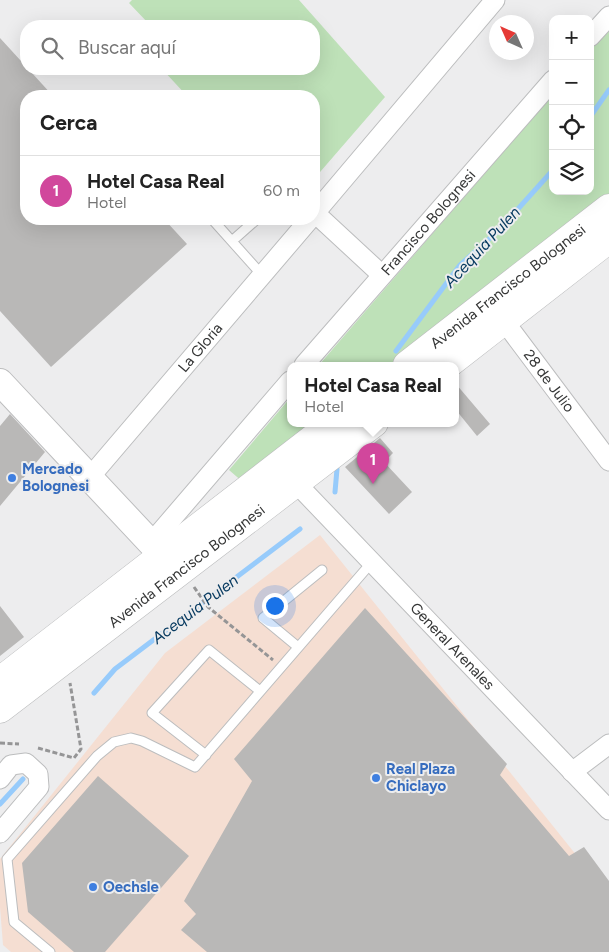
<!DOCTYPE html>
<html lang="es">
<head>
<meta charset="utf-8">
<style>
  :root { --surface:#fff; --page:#f2f2f2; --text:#222; --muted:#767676; --line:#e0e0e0; --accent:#7c3aed }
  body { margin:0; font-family:Figtree,sans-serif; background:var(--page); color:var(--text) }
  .controls { position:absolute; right:15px; top:15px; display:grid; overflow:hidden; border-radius:10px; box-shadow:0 5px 20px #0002 }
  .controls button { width:45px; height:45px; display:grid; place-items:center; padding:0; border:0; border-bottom:1px solid var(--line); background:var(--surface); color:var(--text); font:25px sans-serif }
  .compass { position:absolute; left:489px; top:15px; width:45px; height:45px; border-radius:50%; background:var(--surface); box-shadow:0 5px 20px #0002; rotate:315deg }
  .you { position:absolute; left:274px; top:605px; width:18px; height:18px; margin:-12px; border:4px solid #fff; border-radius:50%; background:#1a73e8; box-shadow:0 0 0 8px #1a73e833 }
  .badge { display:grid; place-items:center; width:32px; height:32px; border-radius:50%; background:var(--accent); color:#fff; font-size:16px; font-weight:700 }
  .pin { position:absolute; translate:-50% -41px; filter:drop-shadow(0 1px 2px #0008) }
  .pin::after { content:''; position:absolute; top:26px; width:18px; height:15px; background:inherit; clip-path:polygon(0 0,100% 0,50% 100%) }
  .popup { position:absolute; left:287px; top:362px; width:172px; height:65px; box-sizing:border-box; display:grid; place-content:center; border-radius:10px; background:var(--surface); filter:drop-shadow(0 1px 4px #0005); font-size:16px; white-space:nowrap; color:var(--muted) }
  .popup b { font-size:19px; color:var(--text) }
  .popup::after { content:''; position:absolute; left:50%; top:100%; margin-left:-10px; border:10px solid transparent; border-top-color:var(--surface) }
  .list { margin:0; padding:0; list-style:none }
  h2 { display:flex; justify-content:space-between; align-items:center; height:65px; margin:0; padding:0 20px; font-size:21px }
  h2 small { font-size:16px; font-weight:400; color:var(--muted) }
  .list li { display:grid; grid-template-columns:32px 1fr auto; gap:15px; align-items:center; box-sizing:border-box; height:70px; padding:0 20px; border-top:1px solid var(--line) }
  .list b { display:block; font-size:19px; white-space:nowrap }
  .list p { margin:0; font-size:16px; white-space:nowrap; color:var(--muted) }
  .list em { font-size:16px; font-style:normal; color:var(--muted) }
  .icon { flex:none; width:28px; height:28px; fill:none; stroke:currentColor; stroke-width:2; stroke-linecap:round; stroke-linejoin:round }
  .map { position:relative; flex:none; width:609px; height:952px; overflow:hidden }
  .search { position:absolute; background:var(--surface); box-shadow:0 5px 20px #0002; left:20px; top:20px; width:300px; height:55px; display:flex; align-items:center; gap:12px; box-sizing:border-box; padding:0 18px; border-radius:20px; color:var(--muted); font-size:19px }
  .panel { position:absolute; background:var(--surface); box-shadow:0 5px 20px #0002; left:20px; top:90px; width:300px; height:135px; border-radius:20px }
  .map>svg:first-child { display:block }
  .commercial { fill:#f5ded2 }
  .green { fill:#bee1b8 }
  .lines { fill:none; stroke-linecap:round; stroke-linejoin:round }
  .stream { stroke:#97cbfb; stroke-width:5 }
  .building { fill:#b9b8b7 }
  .lane-casing { stroke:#bcbdbe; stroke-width:11 }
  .street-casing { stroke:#bcbdbe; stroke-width:21 }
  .secondary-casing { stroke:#bcbdbe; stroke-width:28 }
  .primary-casing { stroke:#bcbdbe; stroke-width:29 }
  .path { stroke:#959596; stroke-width:3; stroke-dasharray:5 2.5; stroke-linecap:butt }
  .lane { stroke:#fff; stroke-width:9 }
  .street { stroke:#fff; stroke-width:19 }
  .secondary { stroke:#fff; stroke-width:26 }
  .primary { stroke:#fff; stroke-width:28 }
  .shop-dot { fill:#3f7fe0; stroke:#ededee; stroke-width:2 }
  .labels { text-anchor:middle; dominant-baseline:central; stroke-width:4; stroke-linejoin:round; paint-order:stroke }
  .street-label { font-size:15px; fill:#353636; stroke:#ededee }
  .shop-label { font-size:15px; font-weight:bold; fill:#366cbe; stroke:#ededee; text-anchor:start }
  .water-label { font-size:16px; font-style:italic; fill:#083b61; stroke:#ededee }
</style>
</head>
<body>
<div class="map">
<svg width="609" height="952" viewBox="0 0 609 952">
  <rect width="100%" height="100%" fill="#ededee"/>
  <path class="commercial" d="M320,535L609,896V952H11L3,945L0,907V859L165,653Z"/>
  <path class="green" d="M132,0H299L385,97L314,179V96H187L162,69H314V26H149V24L129,3Z
    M609,28V201L396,365H319L553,94V191H590V50Z
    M290,398V423H322L244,483L229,470Z"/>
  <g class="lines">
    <path class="stream" d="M590,117L609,90
      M396,351L460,265L498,231L553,170
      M335,492L337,469
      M94,693L115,669L300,529
      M0,804L23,779"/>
  </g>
  <path class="building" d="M0,38L53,96H26V219H164L187,244L51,367L0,311Z
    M456,384L490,424L477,436L456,410Z
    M10,414L45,452L0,506V426Z
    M380,438L393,453L384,462L412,492L389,514L345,467Z
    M0,606L24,637L0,656Z
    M365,608L507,764L500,775L569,856L584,847L609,881V952H207L181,930L196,914L184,901L252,781L234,759Z
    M98,776L189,856L105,952H74L28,912L22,863Z"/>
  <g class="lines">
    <g class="lane-casing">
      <path id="lane" d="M212,219L262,275
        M232,241L257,219
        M298,647L263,618L322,570
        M206,755L152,713L209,650L260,691
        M50,952L14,922L7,859L97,756L114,742L131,738L142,741L195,767L372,562"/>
    </g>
    <g class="street-casing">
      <g id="street">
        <path d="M590,37L609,16"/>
        <path d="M315,213L382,275"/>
        <path d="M314,214L495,0"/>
        <path id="s1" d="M498,313L609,461"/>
        <path id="s2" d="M304,365L553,80"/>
        <path id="s3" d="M90,477L310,219"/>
        <path id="s4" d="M296,483L609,810"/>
        <path d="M151,543L290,381"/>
        <path d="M572,772L609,744"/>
        <path d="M0,779L11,765L26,763L38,774L39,787L0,833"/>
      </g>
    </g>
    <g class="secondary-casing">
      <path id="secondary" d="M0,382L178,572"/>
    </g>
    <g class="primary-casing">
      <g id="primary">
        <path id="s5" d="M407,365L609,208"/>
        <path d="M447,365L609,239"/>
        <path d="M0,681L333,423"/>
        <path id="s6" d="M0,709L374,423"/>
      </g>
    </g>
    <path class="path" d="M194,587L208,607L273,660
      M0,743L19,744
      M38,748L74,758L81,749L70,683"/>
    <use href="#lane" class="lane"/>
    <use href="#street" class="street"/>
    <use href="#secondary" class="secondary"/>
    <use href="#primary" class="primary"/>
  </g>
  <g class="shop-dot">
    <circle cx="12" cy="478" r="5"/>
    <circle cx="376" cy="778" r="5"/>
    <circle cx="93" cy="887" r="5"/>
  </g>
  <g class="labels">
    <g class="street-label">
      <text stroke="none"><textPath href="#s2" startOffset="189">Francisco Bolognesi</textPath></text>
      <text stroke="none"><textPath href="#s5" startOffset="128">Avenida Francisco Bolognesi</textPath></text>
      <text stroke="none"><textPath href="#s3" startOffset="170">La Gloria</textPath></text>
      <text stroke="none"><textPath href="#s1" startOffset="85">28 de Julio</textPath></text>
      <text stroke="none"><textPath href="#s6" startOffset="235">Avenida Francisco Bolognesi</textPath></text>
      <text stroke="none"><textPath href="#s4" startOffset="226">General Arenales</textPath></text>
    </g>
    <g class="shop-label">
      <text x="22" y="469">Mercado<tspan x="22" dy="17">Bolognesi</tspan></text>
      <text x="386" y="769">Real Plaza<tspan x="386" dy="17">Chiclayo</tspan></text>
      <text x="103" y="887">Oechsle</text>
    </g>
    <g class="water-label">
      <text transform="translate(482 247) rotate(-47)">Acequia Pulen</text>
      <text transform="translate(195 609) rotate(-37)">Acequia Pulen</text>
    </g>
  </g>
</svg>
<div class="controls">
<button>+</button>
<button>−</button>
<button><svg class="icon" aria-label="locate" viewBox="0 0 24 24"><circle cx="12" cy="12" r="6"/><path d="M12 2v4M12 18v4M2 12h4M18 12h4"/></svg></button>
<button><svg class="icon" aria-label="layers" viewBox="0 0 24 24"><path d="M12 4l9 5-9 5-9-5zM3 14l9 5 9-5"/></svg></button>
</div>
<svg class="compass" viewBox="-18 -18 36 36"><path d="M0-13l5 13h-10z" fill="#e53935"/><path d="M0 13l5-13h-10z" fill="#767676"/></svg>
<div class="you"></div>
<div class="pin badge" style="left:373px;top:484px;background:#d1479c">1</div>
<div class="popup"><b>Hotel Casa Real</b>Hotel</div>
<div class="search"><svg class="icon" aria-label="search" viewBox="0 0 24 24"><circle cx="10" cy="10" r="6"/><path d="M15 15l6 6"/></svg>Buscar aquí</div>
<section class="panel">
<h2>Cerca<small></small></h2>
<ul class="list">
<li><span class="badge" style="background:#d1479c">1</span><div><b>Hotel Casa Real</b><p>Hotel</p></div><em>60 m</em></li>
</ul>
</section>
</div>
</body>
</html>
